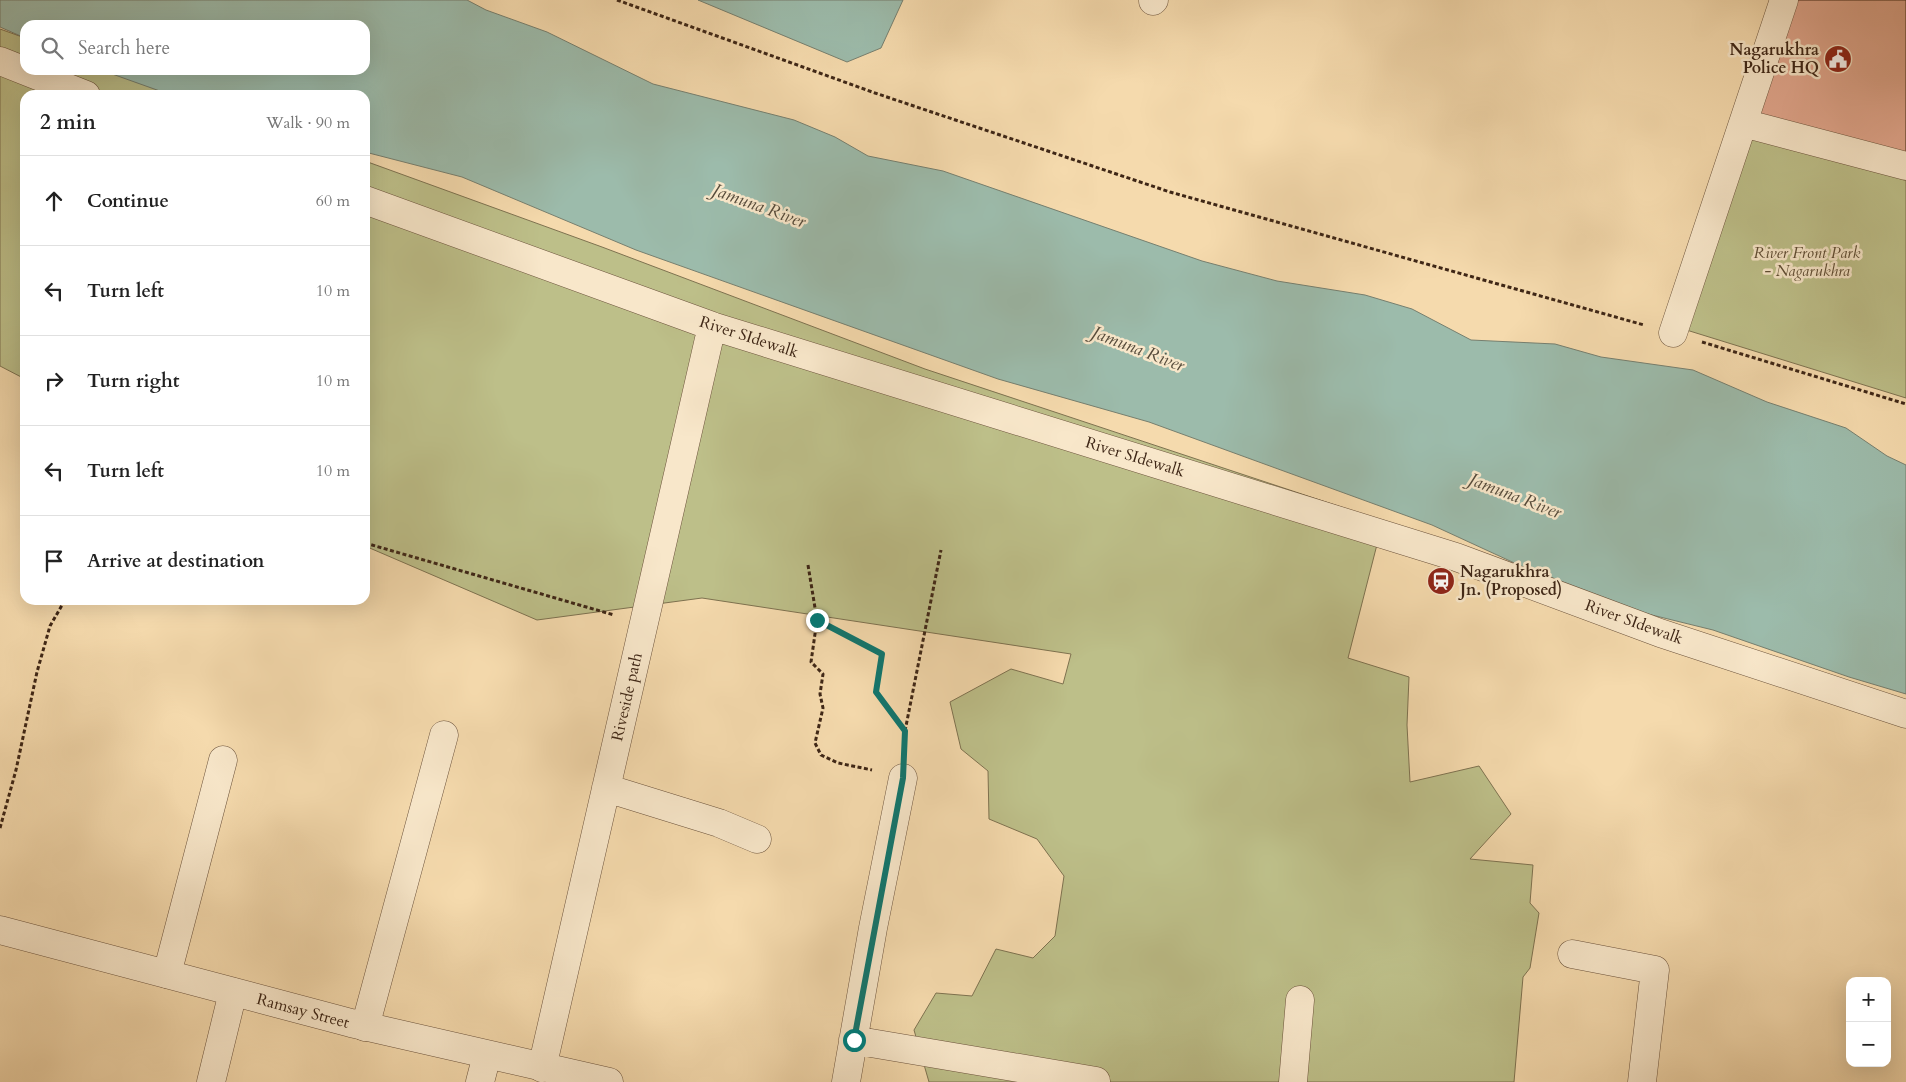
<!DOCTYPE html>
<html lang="en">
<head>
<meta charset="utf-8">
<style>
  :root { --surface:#fff; --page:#f2f2f2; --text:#222; --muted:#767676; --line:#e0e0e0 }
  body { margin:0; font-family:Cardo,serif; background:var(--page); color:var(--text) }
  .controls { position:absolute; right:15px; bottom:15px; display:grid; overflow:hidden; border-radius:10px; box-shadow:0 5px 20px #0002 }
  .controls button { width:45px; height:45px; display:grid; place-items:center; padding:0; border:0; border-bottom:1px solid var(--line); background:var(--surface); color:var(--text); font:25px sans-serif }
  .stop { position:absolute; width:15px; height:15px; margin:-11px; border:4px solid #0f766e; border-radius:50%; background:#fff }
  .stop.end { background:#0f766e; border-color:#fff; box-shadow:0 1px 5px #0008 }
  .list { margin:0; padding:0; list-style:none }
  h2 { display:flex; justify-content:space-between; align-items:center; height:65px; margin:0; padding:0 20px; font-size:21px }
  h2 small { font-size:16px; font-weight:400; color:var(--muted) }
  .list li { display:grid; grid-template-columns:32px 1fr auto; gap:15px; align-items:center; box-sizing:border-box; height:90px; padding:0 20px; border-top:1px solid var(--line) }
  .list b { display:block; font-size:19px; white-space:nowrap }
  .list em { font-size:16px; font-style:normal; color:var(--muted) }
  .icon { flex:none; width:28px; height:28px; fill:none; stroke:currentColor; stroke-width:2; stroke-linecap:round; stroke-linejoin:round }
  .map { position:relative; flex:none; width:1906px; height:1082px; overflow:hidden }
  .search { position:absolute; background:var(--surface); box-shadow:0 5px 20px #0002; left:20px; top:20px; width:350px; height:55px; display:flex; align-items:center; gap:12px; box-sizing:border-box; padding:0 18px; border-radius:15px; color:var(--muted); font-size:19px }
  .panel { position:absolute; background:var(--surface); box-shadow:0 5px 20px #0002; left:20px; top:90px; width:350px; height:515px; border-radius:15px }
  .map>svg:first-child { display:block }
  .green { fill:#bdbf89; stroke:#7e7250 }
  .water { fill:#9cbbab; stroke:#767f6f }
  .building { fill:#e2a78e; stroke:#3e2616 }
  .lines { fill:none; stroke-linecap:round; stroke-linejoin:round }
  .minor-casing { stroke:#6c533c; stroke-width:29 }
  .tertiary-casing { stroke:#6c533c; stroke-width:29 }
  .path { stroke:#3e2616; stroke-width:3; stroke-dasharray:4 2.5; stroke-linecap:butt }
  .minor { stroke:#f8e7ca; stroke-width:28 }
  .tertiary { stroke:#f8e7ca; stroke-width:28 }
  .route { stroke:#0f766e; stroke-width:6 }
  .labels { text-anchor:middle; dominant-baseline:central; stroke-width:5; stroke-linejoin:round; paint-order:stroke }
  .poi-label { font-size:16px; font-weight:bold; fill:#3e2616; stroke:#f8e7ca; text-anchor:end }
  .park-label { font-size:16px; font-style:italic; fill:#5e4c33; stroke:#f8e7ca }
  .street-label { font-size:16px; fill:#3e2616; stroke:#f8e7ca }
  .water-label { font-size:18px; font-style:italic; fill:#564b3b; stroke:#f8e7ca }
</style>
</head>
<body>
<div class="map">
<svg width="1906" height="1082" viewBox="0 0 1906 1082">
  <rect width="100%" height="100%" fill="#f5daad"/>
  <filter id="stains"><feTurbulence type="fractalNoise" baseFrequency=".004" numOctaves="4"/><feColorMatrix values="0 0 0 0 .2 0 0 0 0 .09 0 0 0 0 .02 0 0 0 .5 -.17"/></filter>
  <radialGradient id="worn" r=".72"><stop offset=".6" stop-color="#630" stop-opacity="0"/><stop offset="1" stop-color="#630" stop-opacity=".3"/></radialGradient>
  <path class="green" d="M0,29L25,38V70H113L182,95H25V379L0,366Z
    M1747,130L1906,172V398L1680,328Z
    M365,161L602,247L925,369L1383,521L1348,658L1409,677L1407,725L1410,782L1479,766L1511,814L1470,859L1533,865L1530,903L1539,913L1530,968L1523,977L1514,1082H929L914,1030L936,993L972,996L996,949L1033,958L1055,936L1064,876L1037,839L989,819L988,771L961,749L950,702L1011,669L1063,684L1071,654L702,598L537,620L365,546Z"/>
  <path class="water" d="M0,0H467L486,10L547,32L653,84L794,120L835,137L868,156L943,171L1202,261L1277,281L1365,295L1412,309L1471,340L1555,344L1601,357L1693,370L1767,402L1846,428L1887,456L1906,465V694L1849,677L1713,630L1599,602L1432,525L1149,422L998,379L636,250L462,177L365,152V95H171L101,70H365V25H25V38L0,27Z
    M698,0H903L881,48L847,62Z"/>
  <path class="building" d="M1789,0H1906V161L1750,117Z"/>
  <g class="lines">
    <g class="minor-casing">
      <path id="minor" d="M1153,1L1154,0
        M0,61L86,95
        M1743,123L1906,166
        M365,200L712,326L1456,557L1660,633L1906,714
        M1673,333L1784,0
        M606,788L719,823L757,839
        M1572,954L1655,970L1642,1082
        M167,974L223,760
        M365,1027L444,735
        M853,1040L1096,1081
        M542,1068L712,326
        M211,1082L233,992
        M480,1082L487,1055
        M846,1082L873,928L903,778
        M1293,1082L1300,1000"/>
    </g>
    <g class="tertiary-casing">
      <path id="tertiary" d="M0,930L351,1023L609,1082"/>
    </g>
    <path class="path" d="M617,0L875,93L1170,192L1644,325
      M1702,342L1906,404
      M365,543L614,615
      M808,565L817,620L882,654L876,692L905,731L904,747
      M817,620L811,662L823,674L820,694L823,708L815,743L821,755L838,763L872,770
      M905,731L941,550
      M0,828L16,770L37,672L50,626L65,600"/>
    <use href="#minor" class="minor"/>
    <use href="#tertiary" class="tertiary"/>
  </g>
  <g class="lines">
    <path class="route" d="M817,620L882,654L876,692L905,731L903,778L854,1040"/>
  </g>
  <defs>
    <g id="civic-disc" transform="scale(1.4375)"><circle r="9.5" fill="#8f2418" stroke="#f8e7ca"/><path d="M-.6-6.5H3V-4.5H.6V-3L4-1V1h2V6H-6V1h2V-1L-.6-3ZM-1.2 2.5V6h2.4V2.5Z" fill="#fff"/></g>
    <g id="station-disc" transform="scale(1.4375)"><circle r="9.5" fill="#8f2418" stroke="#f8e7ca"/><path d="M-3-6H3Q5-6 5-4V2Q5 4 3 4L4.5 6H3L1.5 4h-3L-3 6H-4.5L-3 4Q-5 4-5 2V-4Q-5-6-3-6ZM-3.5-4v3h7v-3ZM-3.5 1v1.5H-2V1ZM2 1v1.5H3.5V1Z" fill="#fff"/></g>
  </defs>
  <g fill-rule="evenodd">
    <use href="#civic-disc" x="1838" y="59"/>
    <use href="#station-disc" x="1441" y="581"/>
  </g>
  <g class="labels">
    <g class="poi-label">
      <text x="1819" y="50">Nagarukhra<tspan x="1819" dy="18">Police HQ</tspan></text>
      <text x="1460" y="572" text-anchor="start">Nagarukhra<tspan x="1460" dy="18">Jn. (Proposed)</tspan></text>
    </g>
    <g class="park-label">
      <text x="1807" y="253">River Front Park<tspan x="1807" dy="18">- Nagarukhra</tspan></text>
    </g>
    <g class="street-label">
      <text transform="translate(749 337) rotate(18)">River SIdewalk</text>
      <text transform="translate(1135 457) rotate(17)">River SIdewalk</text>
      <text transform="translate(1634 622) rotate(20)">River SIdewalk</text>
      <text transform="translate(627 697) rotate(-77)">Riveside path</text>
      <text transform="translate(303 1011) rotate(15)">Ramsay Street</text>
    </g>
    <g class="water-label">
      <text transform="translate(759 206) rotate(20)">Jamuna River</text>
      <text transform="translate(1138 349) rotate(21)">Jamuna River</text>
      <text transform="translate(1515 496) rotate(21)">Jamuna River</text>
    </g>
  </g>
  <rect width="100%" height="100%" filter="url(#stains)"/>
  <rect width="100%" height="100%" fill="url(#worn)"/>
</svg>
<div class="controls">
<button>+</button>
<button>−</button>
</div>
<div class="stop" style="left:854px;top:1040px"></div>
<div class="stop end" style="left:817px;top:620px"></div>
<div class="search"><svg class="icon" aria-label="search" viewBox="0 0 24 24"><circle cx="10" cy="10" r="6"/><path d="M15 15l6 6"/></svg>Search here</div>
<section class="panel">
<h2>2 min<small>Walk · 90 m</small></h2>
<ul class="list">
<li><svg class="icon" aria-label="ahead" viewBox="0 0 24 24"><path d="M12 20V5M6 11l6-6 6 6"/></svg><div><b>Continue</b></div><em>60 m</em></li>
<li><svg class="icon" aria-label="left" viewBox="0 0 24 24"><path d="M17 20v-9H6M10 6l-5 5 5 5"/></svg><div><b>Turn left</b></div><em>10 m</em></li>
<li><svg class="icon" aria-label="right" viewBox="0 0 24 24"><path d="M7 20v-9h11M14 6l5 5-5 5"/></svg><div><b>Turn right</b></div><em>10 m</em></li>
<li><svg class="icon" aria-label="left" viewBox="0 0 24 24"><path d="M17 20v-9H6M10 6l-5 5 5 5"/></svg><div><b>Turn left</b></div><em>10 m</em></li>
<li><svg class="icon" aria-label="arrive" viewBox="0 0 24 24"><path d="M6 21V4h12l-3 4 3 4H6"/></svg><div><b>Arrive at destination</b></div></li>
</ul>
</section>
</div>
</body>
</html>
